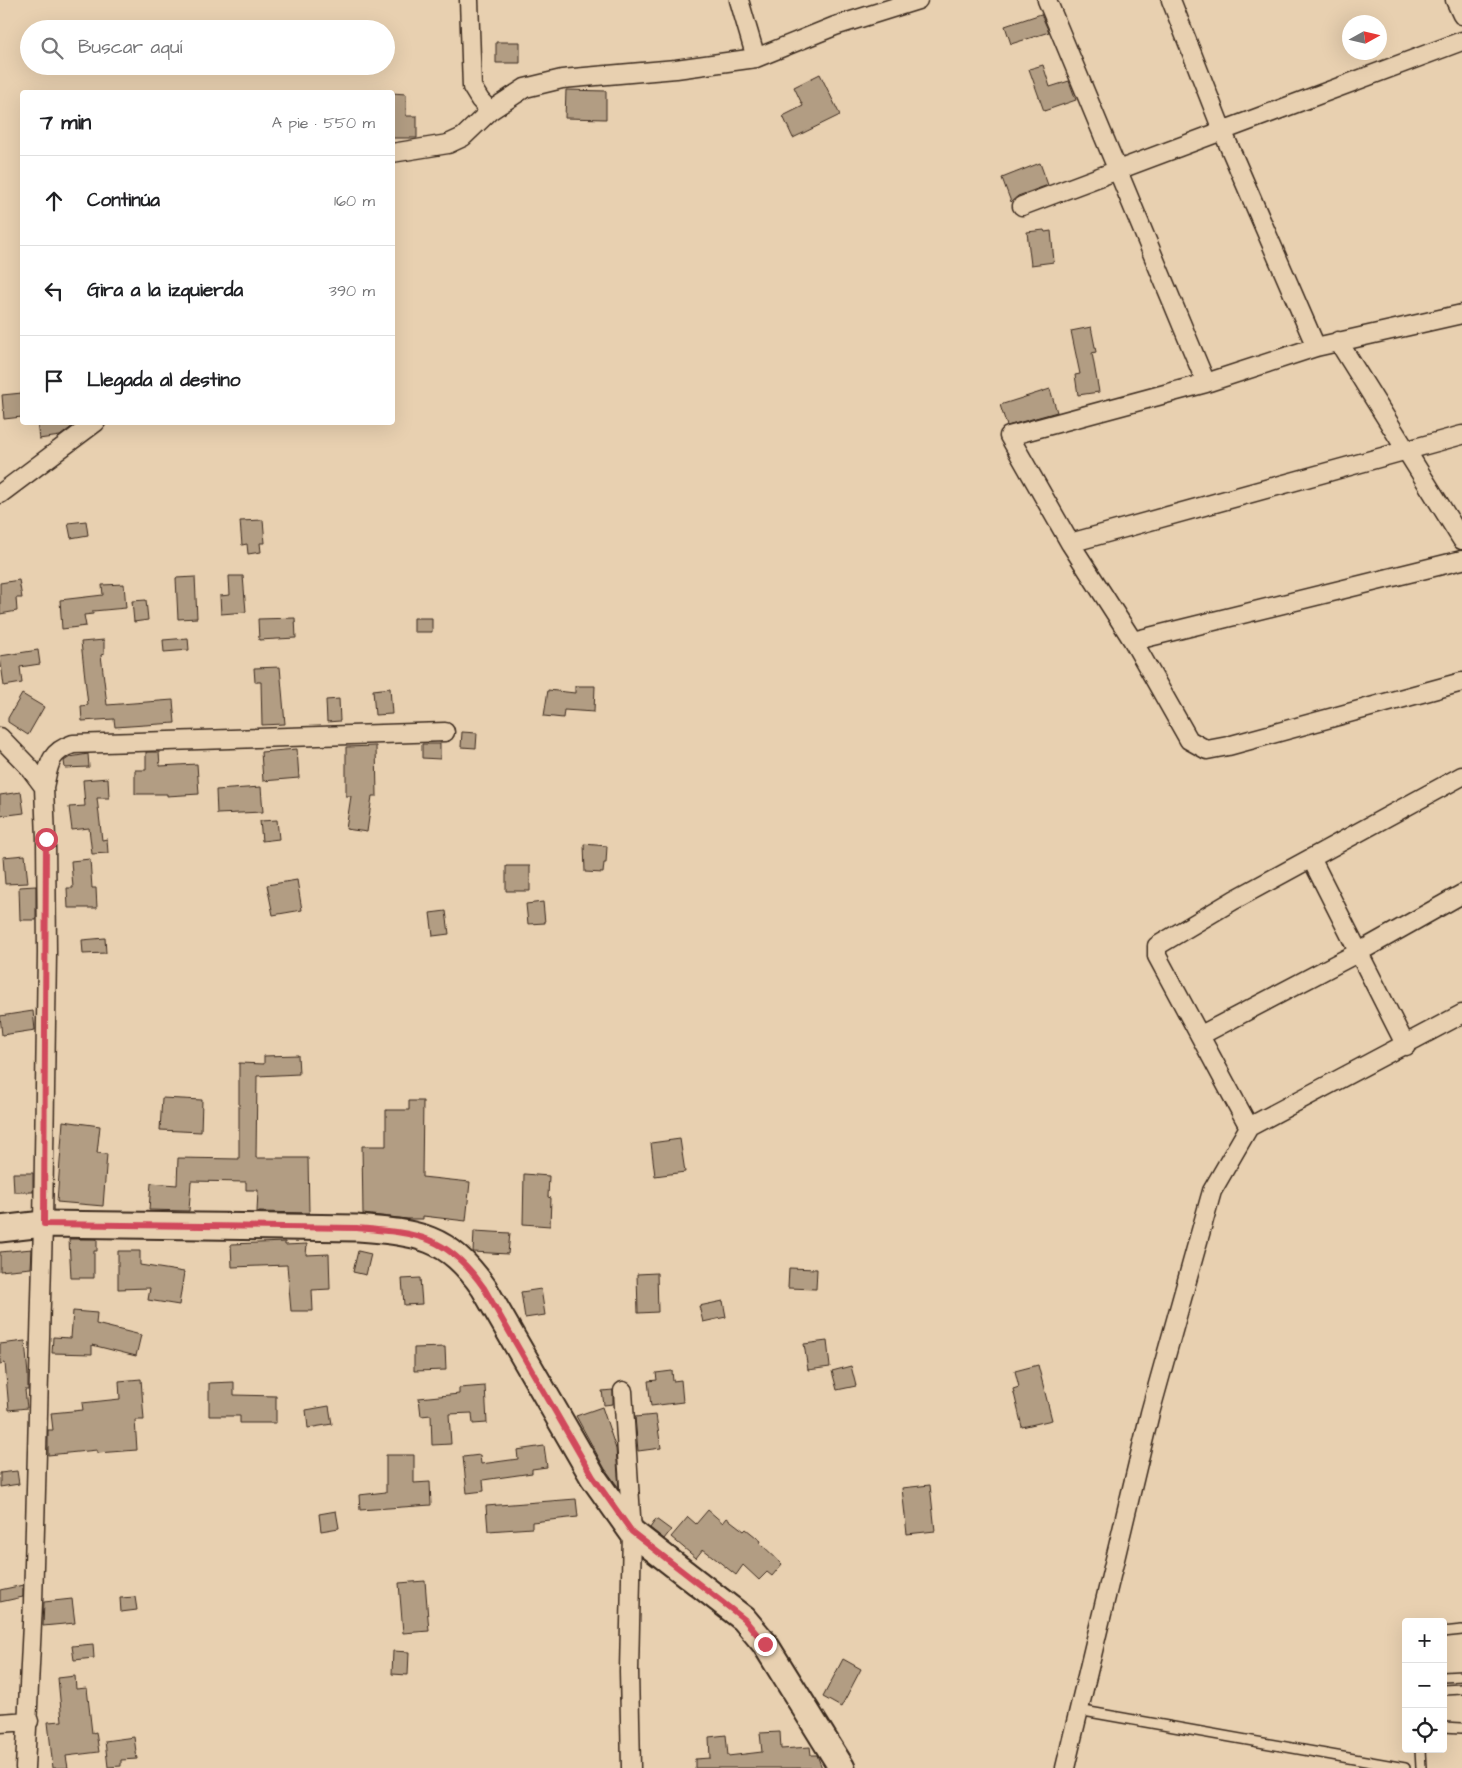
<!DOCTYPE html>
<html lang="es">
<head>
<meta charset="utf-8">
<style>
  :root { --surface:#fff; --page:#f6f6f6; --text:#202124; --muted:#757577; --line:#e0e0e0 }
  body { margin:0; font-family:"Architects Daughter",sans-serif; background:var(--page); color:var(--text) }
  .controls { position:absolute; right:15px; bottom:15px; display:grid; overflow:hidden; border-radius:5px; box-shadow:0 5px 20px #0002 }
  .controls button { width:45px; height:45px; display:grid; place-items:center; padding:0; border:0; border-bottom:1px solid var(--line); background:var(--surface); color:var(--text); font:25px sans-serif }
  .compass { position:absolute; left:1342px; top:15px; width:45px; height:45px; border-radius:50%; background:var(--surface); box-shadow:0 5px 20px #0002; rotate:82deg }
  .stop { position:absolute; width:15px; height:15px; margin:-11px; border:4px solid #d1495b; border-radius:50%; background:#fff }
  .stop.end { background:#d1495b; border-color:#fff; box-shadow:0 1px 5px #0008 }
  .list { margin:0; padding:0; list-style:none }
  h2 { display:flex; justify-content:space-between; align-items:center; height:65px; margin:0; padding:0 20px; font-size:21px }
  h2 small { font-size:16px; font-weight:400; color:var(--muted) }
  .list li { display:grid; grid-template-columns:32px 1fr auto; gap:15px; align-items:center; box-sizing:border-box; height:90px; padding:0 20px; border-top:1px solid var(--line) }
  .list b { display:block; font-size:19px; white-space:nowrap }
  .list em { font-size:16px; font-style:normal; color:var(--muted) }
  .icon { flex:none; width:28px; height:28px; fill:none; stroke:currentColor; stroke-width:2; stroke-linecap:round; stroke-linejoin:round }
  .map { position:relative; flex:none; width:1462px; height:1768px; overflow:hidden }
  .search { position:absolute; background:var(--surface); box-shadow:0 5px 20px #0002; left:20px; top:20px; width:375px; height:55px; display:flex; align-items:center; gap:12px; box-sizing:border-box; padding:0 18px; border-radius:28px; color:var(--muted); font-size:19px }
  .panel { position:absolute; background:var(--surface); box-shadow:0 5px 20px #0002; left:20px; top:90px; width:375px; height:335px; border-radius:5px }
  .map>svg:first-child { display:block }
  .building { fill:#b29d83; stroke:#3b2a1e }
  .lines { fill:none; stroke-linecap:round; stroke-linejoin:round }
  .lane-casing { stroke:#3b2a1e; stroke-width:12 }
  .street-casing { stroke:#3b2a1e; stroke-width:21 }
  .secondary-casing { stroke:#3b2a1e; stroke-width:29 }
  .lane { stroke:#e8d0b0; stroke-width:9 }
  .street { stroke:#e8d0b0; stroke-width:18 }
  .secondary { stroke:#e8d0b0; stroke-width:25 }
  .route { stroke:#d1495b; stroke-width:6 }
</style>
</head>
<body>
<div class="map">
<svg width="1462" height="1768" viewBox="0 0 1462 1768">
  <rect width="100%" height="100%" fill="#e8d0b0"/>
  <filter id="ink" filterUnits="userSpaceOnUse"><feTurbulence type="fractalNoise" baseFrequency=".02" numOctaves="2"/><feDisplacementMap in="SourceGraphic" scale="10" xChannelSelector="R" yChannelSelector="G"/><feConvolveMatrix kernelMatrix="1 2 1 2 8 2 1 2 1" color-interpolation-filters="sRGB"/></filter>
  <g filter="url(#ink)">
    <path class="building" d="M1041,14L1049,32L1011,44L1005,26Z
      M496,42H520V63H496Z
      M1043,65L1050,87L1069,81L1076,100L1044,111L1029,69Z
      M820,74L840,115L793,138L783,116L803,106L794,87Z
      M566,90L606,91V119L565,118Z
      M392,93L406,94V116H417V138H392Z
      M1040,163L1048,185L1018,196L1011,202L1002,178Z
      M1044,230L1045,232L1051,231L1054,262L1031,265L1027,232Z
      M1091,327L1096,352L1092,353L1099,392L1078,395L1075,375L1080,374L1071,331Z
      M1050,389L1057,412L1007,426L1000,405Z
      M22,393V417L4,419L2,395Z
      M37,422H78L60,436L39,439Z
      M263,520L265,543H260L261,552L248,554L247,544L242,545L240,521Z
      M86,521L88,535L71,538L68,523Z
      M229,576H243L246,612L221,614L220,596L230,595Z
      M195,577L197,618L178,619L176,578Z
      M19,580L22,598H16L17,611L0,614V583Z
      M124,584L126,608L93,611V614L84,615L86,626L62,629L60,600L103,595L102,585Z
      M146,600L148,620L134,622L132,601Z
      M295,618L296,638L259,640L258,619Z
      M414,618H432V632H414Z
      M188,638L189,650L164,652L163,640Z
      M104,640V654L101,655L107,705L173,700L175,723L115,727L114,719L82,721L81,706L88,705L81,642Z
      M38,650L40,664L20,667L22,683L4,686L0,656Z
      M280,667L285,724L262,725L261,682H255L254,668Z
      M575,686H595L594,712L564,710L563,718L544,716L548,690L575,693Z
      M390,688L392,714L375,715L373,690Z
      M22,694L44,707L28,735L8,722V718Z
      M339,699L340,721L327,722L326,700Z
      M462,732L477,733L476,748L461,747Z
      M422,744H440V759L422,758Z
      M376,746L377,796H372L367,832L346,829L351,796H346V747Z
      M297,749L299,778L263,781L261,752Z
      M146,752H159L160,766L197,764L199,794L167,796V794H135V770H146Z
      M88,754L89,767L65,768L64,761L70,757Z
      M108,778L109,798H97L102,840L107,839L108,853L92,854L89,828L72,830L69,807L85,806L83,780Z
      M261,787L263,812L217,814L216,790Z
      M21,792L24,813L0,816V795Z
      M277,820L279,839L262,841L260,821Z
      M584,844L607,846L606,863H604L603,873L585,872Z
      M25,855L28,883L5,884L3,857Z
      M90,859L92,888H96L97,908H68L67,888H73L71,861Z
      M506,866H530V891H506Z
      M297,880L302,910L273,915L267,885Z
      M36,886V920H20L19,887Z
      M543,902L545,923L528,924L526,904Z
      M446,911L449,934L433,936L430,913Z
      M105,938L106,953L83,954L82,940Z
      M33,1011L35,1030L2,1035L0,1016Z
      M298,1055L299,1074L257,1076L256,1158H308L309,1213L257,1212L258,1190H246V1182L191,1181L189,1211L149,1210L151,1183L177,1185L178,1158L239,1159V1063L264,1064V1056Z
      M162,1098L202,1100L201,1132L160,1130Z
      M409,1101H423L422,1177L470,1182L466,1221L423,1216V1219H408L363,1214L362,1146H386V1110H409Z
      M63,1121L100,1126L97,1153L107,1154L103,1206L57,1202Z
      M680,1139L685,1172L655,1176L651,1143Z
      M13,1173H33V1192H14Z
      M524,1174L549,1176L548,1197L551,1198L550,1226L523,1224Z
      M474,1231L510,1233L508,1254L473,1252Z
      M69,1239H97V1251H94V1278H71Z
      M285,1242V1245L307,1244L306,1255L329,1254L330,1289L312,1290L313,1311H291L287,1265L232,1267L231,1244Z
      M32,1249L31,1268L0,1271V1252Z
      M118,1251H140V1265L184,1272L179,1305L148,1300L150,1288L118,1289Z
      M358,1251L371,1254L366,1275L353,1272Z
      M789,1268L817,1269L816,1289L788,1288Z
      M657,1273L658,1312L638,1313L637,1274Z
      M420,1278L422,1304L404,1305L402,1279Z
      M541,1289L545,1315L525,1318L521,1292Z
      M723,1301L726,1317L703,1322L699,1306Z
      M73,1311L97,1313L96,1324L141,1335L136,1356L92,1345V1354L52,1353L53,1337L71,1338Z
      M25,1341L28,1375V1390H25L27,1408L9,1410L5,1363L0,1364V1344Z
      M827,1341L830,1367L808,1370L804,1344Z
      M445,1347L446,1370L414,1371V1348Z
      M1038,1365L1052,1420L1022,1427L1013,1389L1019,1387L1015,1371Z
      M851,1366L856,1386L837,1390L832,1371Z
      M672,1371L673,1381L681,1380L683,1402L651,1406L648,1381L657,1380L656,1373Z
      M141,1379L144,1420H135L137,1450L97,1453V1450L48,1455V1430H53L51,1413L83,1410L82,1403L120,1399L119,1381Z
      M234,1382V1395L276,1396V1423H240V1416H209V1383Z
      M485,1386L487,1423L473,1424L472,1413L449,1414L451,1444L432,1445L431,1415L421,1416L419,1398L459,1394V1388Z
      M613,1390V1404L604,1405L602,1391Z
      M329,1406L332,1424L308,1428L306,1410Z
      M602,1407L616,1449L619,1488L605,1469L576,1416Z
      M656,1415L661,1448L638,1451L635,1417Z
      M544,1446L547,1467L532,1469V1473L483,1480L484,1491L467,1493L463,1457L480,1455L481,1464L518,1459L517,1450Z
      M386,1455H414V1483L430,1482L431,1505L360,1510L359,1495L386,1492Z
      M17,1471L19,1484L0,1487V1473Z
      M930,1485L935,1531L907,1534L902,1488Z
      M576,1499L578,1517L532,1522V1528L488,1531L486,1506Z
      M708,1510L723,1523L727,1518L744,1531L746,1529L761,1541L760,1543L782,1564L772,1576L767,1572L759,1580L743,1565L736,1575L703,1549L696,1558L671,1537L688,1517L696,1524Z
      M336,1511L339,1528L321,1531L319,1514Z
      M656,1519L671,1530L664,1539L650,1528Z
      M425,1581L429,1631L403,1633L399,1583Z
      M23,1585V1597L0,1602V1590Z
      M135,1597L137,1610L121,1612L120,1598Z
      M72,1599L75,1623L43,1626L44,1602Z
      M93,1644L94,1658L74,1660L72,1646Z
      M393,1651L409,1652L408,1675L392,1674Z
      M843,1659L861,1669L841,1707L823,1697Z
      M75,1676L76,1689L87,1688L92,1733L96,1732L99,1752L66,1756L68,1768H53L48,1722L62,1721L58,1678Z
      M780,1732L781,1749L810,1747L811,1755H817L822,1768H695V1759L710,1758L709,1737L726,1735L728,1756L762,1752L760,1733Z
      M134,1737L137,1759L121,1760V1766L108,1767L105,1741Z"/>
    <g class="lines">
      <g class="lane-casing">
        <path id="lane" d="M1443,1632L1462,1630
          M1443,1677L1462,1676
          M1443,1690L1462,1689
          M1078,1710L1405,1768
          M1443,1727L1462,1728
          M1420,1749L1421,1768"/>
      </g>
      <g class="street-casing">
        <path id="street" d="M469,0L472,87L480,100L490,111
          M739,0L756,58
          M1047,0L1206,383
          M1171,0L1222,130L1316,347
          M1455,0L1462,15
          M392,153L448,144L463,137L490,111L525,88L562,79L676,69L756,58L835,26L918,0
          M1022,206L1462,41
          M1462,314L1316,347L1206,383L1009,436L1070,543L1133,641L1189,740L1207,750L1228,746L1462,682
          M1338,341L1462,540
          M0,494L96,422
          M1070,543L1462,435
          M1133,641L1462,560
          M0,737L29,767L44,787C49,765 49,752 73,744L445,732
          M1312,860L1406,1046
          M1201,1035L1359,952L1462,894
          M1249,1127L1157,956V946L1234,900L1462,776
          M623,1391L632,1532L629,1671L631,1768
          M0,1723L29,1721
          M25,1768L33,1603L43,1224L47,953L46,839L44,787
          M1065,1768L1150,1413L1212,1191L1249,1127L1462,1014"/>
      </g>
      <g class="secondary-casing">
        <path id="secondary" d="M0,1229L43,1224L357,1228C418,1233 447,1235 484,1288L593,1477L632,1532L744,1619L765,1644L842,1768"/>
      </g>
      <use href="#lane" class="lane"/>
      <use href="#street" class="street"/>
      <use href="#secondary" class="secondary"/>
    </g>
  </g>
  <g class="lines" filter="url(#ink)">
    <path class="route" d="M46,839L44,1224L357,1228C417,1233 447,1235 484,1288L593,1477L632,1532L744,1619L765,1644"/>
  </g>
</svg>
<div class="controls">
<button>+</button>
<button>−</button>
<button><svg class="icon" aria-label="locate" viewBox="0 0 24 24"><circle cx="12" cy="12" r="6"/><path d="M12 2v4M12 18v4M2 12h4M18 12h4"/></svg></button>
</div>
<svg class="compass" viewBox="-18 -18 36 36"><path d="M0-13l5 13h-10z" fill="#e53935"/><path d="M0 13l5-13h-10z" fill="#757577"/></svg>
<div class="stop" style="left:46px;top:839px"></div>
<div class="stop end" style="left:765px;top:1644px"></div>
<div class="search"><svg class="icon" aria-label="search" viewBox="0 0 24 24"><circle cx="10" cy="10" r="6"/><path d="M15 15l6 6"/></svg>Buscar aquí</div>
<section class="panel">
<h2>7 min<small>A pie · 550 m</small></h2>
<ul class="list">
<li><svg class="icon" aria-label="ahead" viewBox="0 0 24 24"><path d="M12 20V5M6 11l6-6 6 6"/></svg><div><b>Continúa</b></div><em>160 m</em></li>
<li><svg class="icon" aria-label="left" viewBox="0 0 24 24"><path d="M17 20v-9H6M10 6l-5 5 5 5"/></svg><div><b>Gira a la izquierda</b></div><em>390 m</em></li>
<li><svg class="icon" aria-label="arrive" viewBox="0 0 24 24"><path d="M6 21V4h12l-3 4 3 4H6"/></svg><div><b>Llegada al destino</b></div></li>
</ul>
</section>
</div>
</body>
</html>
